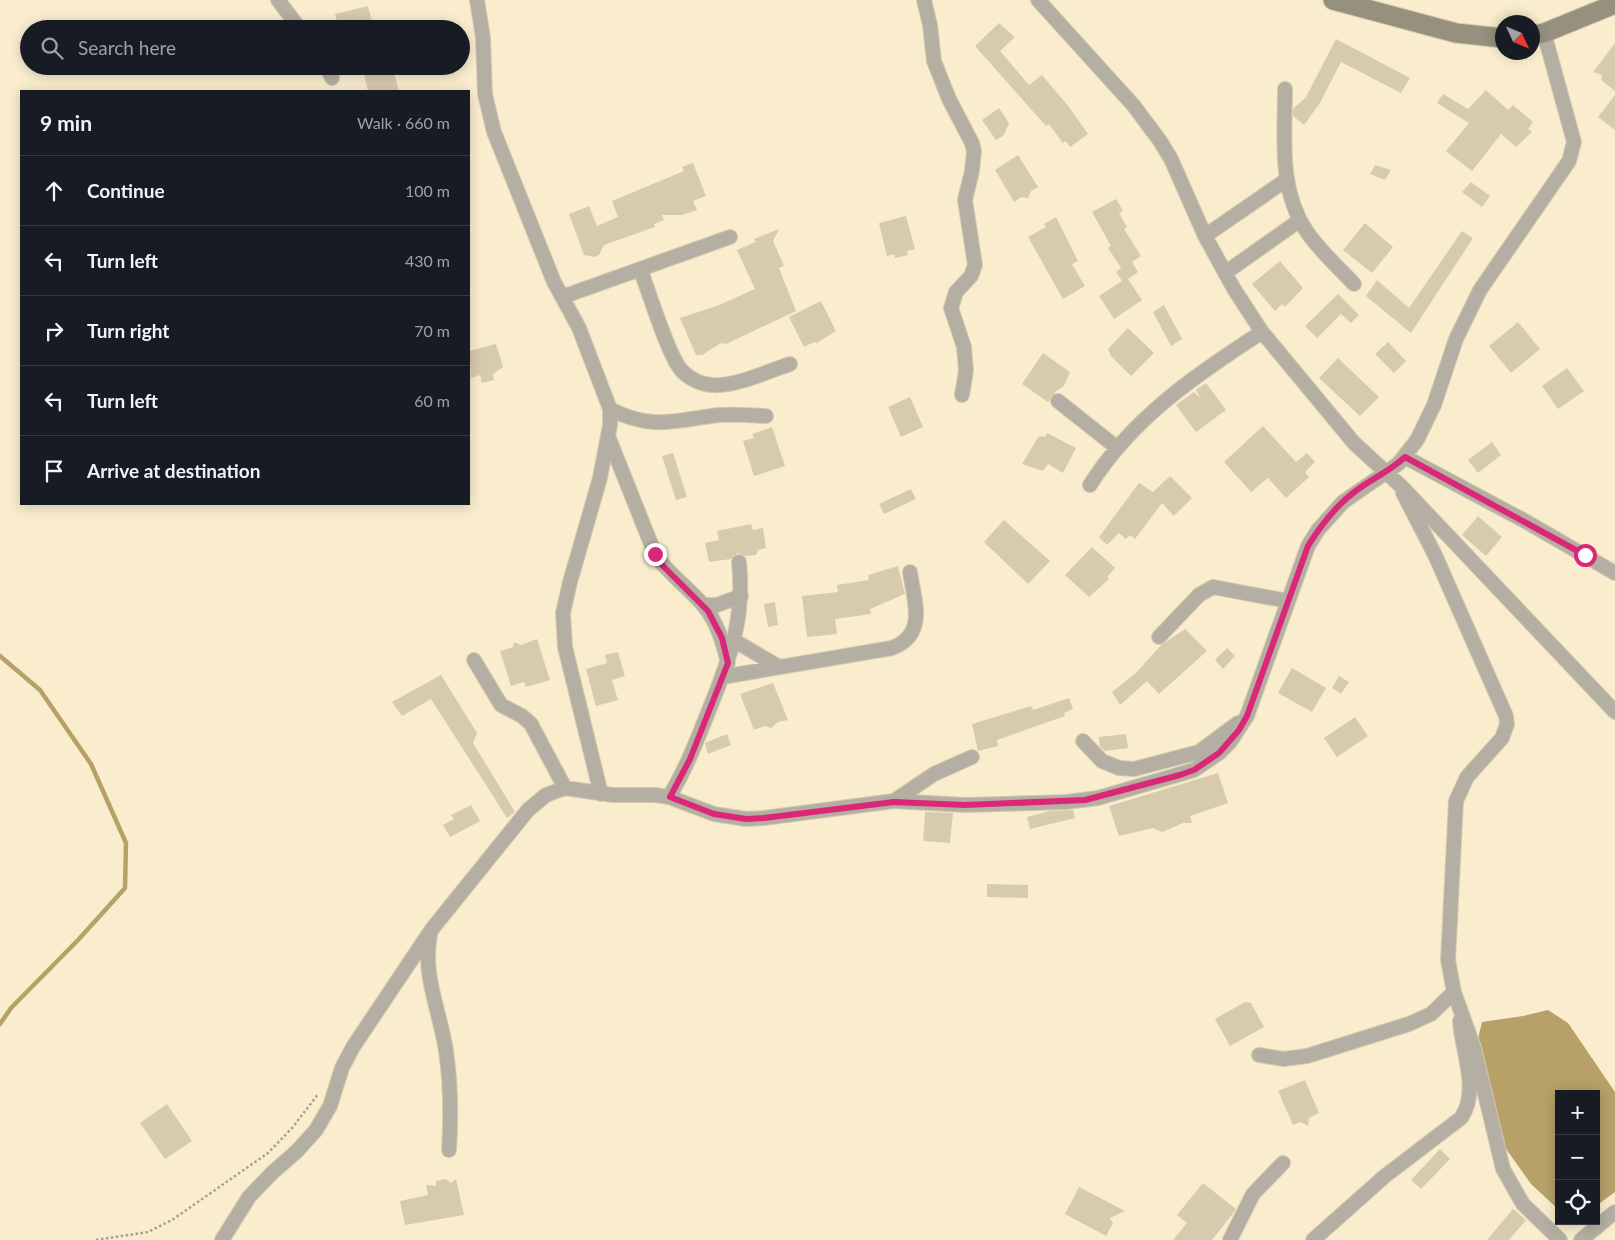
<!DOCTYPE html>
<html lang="en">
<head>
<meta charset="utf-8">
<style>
  :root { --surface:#171b24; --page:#20242c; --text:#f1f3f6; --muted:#9ea1a6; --line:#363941 }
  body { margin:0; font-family:Lato,sans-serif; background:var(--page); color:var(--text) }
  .controls { position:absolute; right:15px; bottom:15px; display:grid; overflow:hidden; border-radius:0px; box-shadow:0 2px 12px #0003 }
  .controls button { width:45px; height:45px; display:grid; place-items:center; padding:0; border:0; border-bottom:1px solid var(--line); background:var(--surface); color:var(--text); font:25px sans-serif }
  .compass { position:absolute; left:1495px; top:15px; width:45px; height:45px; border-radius:50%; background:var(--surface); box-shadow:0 2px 12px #0003; rotate:134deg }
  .stop { position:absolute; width:15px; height:15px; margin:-11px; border:4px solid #db2777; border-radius:50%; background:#fff }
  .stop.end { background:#db2777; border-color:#fff; box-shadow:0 1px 5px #0008 }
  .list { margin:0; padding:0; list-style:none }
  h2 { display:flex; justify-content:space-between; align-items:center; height:65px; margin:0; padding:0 20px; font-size:21px }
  h2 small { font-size:16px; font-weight:400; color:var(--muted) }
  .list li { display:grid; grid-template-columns:32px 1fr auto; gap:15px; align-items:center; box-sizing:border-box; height:70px; padding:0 20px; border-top:1px solid var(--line) }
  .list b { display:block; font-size:19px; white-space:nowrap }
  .list em { font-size:16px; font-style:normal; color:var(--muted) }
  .icon { flex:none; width:28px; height:28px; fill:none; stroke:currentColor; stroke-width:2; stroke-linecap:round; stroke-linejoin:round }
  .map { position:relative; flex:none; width:1615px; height:1240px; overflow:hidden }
  .search { position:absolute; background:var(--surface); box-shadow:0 2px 12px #0003; left:20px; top:20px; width:450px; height:55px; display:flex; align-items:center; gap:12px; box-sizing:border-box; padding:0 18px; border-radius:28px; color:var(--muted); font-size:19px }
  .panel { position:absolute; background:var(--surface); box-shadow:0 2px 12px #0003; left:20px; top:90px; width:450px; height:415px; border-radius:0px }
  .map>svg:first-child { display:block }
  .water { fill:#b7a169 }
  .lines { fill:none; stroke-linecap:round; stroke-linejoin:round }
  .stream { stroke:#b7a169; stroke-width:4.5 }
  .building { fill:#d7cbad }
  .street-casing { stroke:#d5caaf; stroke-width:16 }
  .secondary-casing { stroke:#d5caaf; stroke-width:21 }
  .path { stroke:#a9a089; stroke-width:2.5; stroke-dasharray:2.5 2.5; stroke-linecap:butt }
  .street { stroke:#b4afa2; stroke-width:14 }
  .secondary { stroke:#98907e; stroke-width:19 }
  .route { stroke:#db2777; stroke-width:6 }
</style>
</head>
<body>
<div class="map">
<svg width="1615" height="1240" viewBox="0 0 1615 1240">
  <rect width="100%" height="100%" fill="#f9edce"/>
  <path class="water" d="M1548,1010L1568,1023L1615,1092V1192L1596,1206V1094H1559V1210L1531,1184L1502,1143L1498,1116L1477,1043L1482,1022L1523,1016Z"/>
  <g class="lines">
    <path class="stream" d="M0,656L40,690L91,764L126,843L125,888L79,939L11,1008L0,1024"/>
  </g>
  <path class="building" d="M368,6L374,29H339L335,14Z
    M999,23L1015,37L1000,51L1029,85L1042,75L1069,107L1088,134L1070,147L1066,141L1063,143L1049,124L1046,126L975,46Z
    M1336,39L1410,78L1401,93L1341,62L1320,103L1304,125L1293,116V109L1306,97Z
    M1615,43V91L1601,80L1602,75L1593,72Z
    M362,66H392L399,91H368Z
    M1486,90L1508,110L1513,105L1533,122L1528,129L1532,132L1516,147L1501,134L1472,171L1446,151L1469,123L1437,103L1443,94L1468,109Z
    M1615,95V130L1598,117Z
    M999,108L1009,123L1004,135L996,140L982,120Z
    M1018,155L1038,187L1031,191L1028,198L1021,197L1014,202L995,170Z
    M693,163L706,196L693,201L697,210L682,215H662L664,220L654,224L655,227L604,245L599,255L594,257L584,255L569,214L589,206L597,226L618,217L612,201L684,171L682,167Z
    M1375,165L1391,170L1385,180L1370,174Z
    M1471,182L1490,196L1482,207L1462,192Z
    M1116,199L1123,211L1119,213L1127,227L1124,229L1141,256L1132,262L1138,272L1128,279L1142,300L1114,319L1099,296L1122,281L1116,272L1121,268L1108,248L1111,246L1092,212Z
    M906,216L915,249L907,251L908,255L895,258L894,254L887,256L879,223Z
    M1056,217L1078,261L1072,264L1085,286L1063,299L1028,237L1046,227L1044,224Z
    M1365,223L1393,247L1372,273L1343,250Z
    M779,229L773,241L784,266L779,268L796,311L726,344L721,343L702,355H696L680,318L717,306L755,289L737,250L756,242L754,239Z
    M1462,231L1473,238L1411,333L1366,296L1377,280L1409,308Z
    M1280,261L1303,288L1285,307L1282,304L1275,311L1252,284Z
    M1338,294L1359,315L1351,323L1341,314L1317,338L1305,326Z
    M821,301L836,331L817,343L814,342L804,347L789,317Z
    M1164,305L1182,339L1171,346L1153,312Z
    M1518,322L1540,349L1511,373L1489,346Z
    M1128,328L1154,353L1131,376L1111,356L1108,349Z
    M1388,342L1406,361L1394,373L1375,354Z
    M496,344L503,367L493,374L494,380L482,383L480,375L471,378L469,351Z
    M1043,353L1070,372L1064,386L1056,391L1048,402L1022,384Z
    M1338,358L1379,397L1360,416L1319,378Z
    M1567,368L1584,391L1558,409L1542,386Z
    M1206,383L1226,410L1196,432L1176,405L1194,392L1201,399L1196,390Z
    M910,397L923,427L901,437L888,407Z
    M1263,426L1296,462L1307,453L1315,462L1305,472L1309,477L1286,498L1268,478L1251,492L1224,462Z
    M772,427L785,466L754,476L743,441L754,438L752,434Z
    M1047,433L1076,448L1063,473L1048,464L1043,471L1022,464L1039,436L1045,437Z
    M1492,442L1501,455L1478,473L1468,460Z
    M673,453L687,497L676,500L662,456Z
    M1170,476L1192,498L1174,516L1162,503L1135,539L1130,535L1126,539L1119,533L1107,545L1099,537L1139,483L1153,492Z
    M911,489L916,499L884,514L879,504Z
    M1478,516L1502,537L1486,556L1462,535Z
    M1004,520L1050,561L1028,584L984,542Z
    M751,524L753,530L763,528L766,548L758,550L756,555L745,556L738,553L731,559L709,562L705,543L719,540L717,531Z
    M1092,547L1115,568L1107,577L1109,579L1089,597L1065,575Z
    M898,566L905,594L870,609L871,614L835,619L837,634L807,637L802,596L838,592L837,585L869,580L868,575Z
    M775,602L778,625L768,627L764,604Z
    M1185,629L1207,651L1159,694L1147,681L1120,705L1112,692L1136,673L1161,645Z
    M537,639L550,680L526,687L524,682L511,686L500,651L513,647L514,642L521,645Z
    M1227,648L1235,656L1223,669L1215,660Z
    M618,652L625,676L612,680L618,700L596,706L586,669L607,663L605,655Z
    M1292,668L1326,688L1312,712L1278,693Z
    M441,675L477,733L473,743L515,812L507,818L431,699L402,716L392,702Z
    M1339,676L1349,682L1341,694L1332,688Z
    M773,683L788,720L778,722L771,728L765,726L754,730L740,694Z
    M1069,698L1073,709L1064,713L1065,716L997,740L998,746L978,751L972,724L1031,706L1033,710Z
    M1355,717L1368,736L1337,757L1324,738Z
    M727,734L731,745L708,754L705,743Z
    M1126,734L1128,748L1105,751L1100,747L1099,737Z
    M1218,773L1228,803L1190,816L1192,823H1183L1162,832L1153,828L1119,836L1109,806Z
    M471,805L480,821L450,837L443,825L454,819L451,815Z
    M1073,810L1075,818L1030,829L1027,817L1050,811Z
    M925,812L953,813L950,843L923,841Z
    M987,884L1028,885V898L987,897Z
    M1245,1002L1251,1003L1264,1027L1230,1046L1215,1019Z
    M1305,1080L1319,1113L1309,1118L1308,1126L1301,1122L1293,1125L1278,1091Z
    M167,1104L192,1141L165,1159L140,1123Z
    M1440,1149L1450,1159L1421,1189L1411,1180Z
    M446,1179L451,1183L456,1179L464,1215L405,1225L400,1201L428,1195L426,1185L436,1186V1181Z
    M1203,1183L1236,1209L1234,1212L1212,1240H1173L1187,1223L1177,1215Z
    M1079,1187L1125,1211L1110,1218L1113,1223L1106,1236L1065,1214Z
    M1513,1209L1526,1220L1509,1240H1487Z"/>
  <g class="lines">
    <g class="street-casing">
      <path id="street" d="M278,0L300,29
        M477,0L483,38L485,94L494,132L554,282L579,328L610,409V425L600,478L570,582L563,613L565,647L601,794
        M924,0L930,25L934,61L949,99L972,143L974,151L972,171L965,200L975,265L971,276L956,292L951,308L964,347L966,371L962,395
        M1038,0L1134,106L1160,141L1171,159L1205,236L1234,289L1262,332L1354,443L1402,487L1615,712
        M326,66L332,78
        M1285,89C1285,138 1278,189 1307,232C1320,251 1338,267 1354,284
        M1205,236L1286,180
        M640,269C649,291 668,356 682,371C690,379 702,385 713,385C734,387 769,371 790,364
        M1225,273L1300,220
        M562,297L730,237
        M1058,401L1116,447
        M610,409C653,431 675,420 719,415C734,414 750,415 766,416
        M608,436L655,554C668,574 688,587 703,605C717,621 723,643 728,663
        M1405,457L1525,521L1615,573
        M1090,485C1132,418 1197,374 1262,332
        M1403,493L1435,555L1506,716L1507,724L1502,738L1467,777L1456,801L1448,960L1454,992L1474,1048L1503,1169L1523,1204L1560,1240
        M703,605H717L741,596
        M1159,637L1199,595L1213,587L1288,601
        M735,641L779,667
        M474,660L501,705L522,716L531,724L565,788
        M722,677L892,648C928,634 914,601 910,572
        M1083,741L1102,761L1119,768L1134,769L1199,752L1238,723
        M669,797C686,769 697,740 709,710C730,658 745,619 739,562
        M894,801L934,774L972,757
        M430,935C422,975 440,1011 446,1051C451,1084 451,1117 449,1150
        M1259,1055L1284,1059L1307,1056L1409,1024L1431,1014L1454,992
        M222,1240L249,1197L272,1173L297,1151L316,1130L330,1106L342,1068L353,1047L432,929L528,810L546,795L565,788L613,795H655L669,797L714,814L746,819L764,818L894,801L965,805L1066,802L1098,798L1194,770L1219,753L1230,742L1247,716L1308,546L1318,530L1343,502L1398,464L1417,440L1434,405L1456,339L1480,290L1569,161L1574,142L1544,33
        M1230,1240L1253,1194L1283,1163
        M1313,1240L1385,1176L1461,1118C1480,1090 1462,1053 1460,1021
        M1581,1240L1615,1212"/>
    </g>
    <g class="secondary-casing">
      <path id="secondary" d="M1333,0L1456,33L1502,38
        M1532,35L1544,33L1615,4"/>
    </g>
    <path class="path" d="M96,1240L148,1232L172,1220L268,1153L293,1127L318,1094"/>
    <use href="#street" class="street"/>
    <use href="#secondary" class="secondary"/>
  </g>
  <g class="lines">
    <path class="route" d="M655,554L663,566L708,611L722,638L728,663L690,759L670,797L714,814L746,819L764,818L894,802L965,805L1085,800L1180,775L1194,770L1219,753L1239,730L1247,716L1308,546C1321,525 1336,505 1357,490C1373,478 1390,471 1405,457L1585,555"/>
  </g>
</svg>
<div class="controls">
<button>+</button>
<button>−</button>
<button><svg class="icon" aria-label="locate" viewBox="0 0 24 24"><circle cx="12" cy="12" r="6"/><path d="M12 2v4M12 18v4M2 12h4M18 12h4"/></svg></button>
</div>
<svg class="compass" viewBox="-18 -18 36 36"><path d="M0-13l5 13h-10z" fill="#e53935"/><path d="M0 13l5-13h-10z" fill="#9ea1a6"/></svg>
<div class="stop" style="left:1585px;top:555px"></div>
<div class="stop end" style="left:655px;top:554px"></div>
<div class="search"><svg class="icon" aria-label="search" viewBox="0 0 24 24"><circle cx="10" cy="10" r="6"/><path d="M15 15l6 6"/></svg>Search here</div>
<section class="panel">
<h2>9 min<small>Walk · 660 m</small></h2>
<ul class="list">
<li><svg class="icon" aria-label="ahead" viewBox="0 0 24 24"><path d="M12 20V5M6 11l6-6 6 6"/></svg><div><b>Continue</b></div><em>100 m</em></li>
<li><svg class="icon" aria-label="left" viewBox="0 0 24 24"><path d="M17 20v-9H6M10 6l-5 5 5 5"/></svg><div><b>Turn left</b></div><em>430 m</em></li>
<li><svg class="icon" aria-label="right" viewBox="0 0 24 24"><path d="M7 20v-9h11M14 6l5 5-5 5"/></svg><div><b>Turn right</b></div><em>70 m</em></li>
<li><svg class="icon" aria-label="left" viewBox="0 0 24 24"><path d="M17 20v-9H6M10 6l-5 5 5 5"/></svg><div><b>Turn left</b></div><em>60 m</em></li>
<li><svg class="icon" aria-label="arrive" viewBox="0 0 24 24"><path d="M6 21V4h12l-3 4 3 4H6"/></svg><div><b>Arrive at destination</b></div></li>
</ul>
</section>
</div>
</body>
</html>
